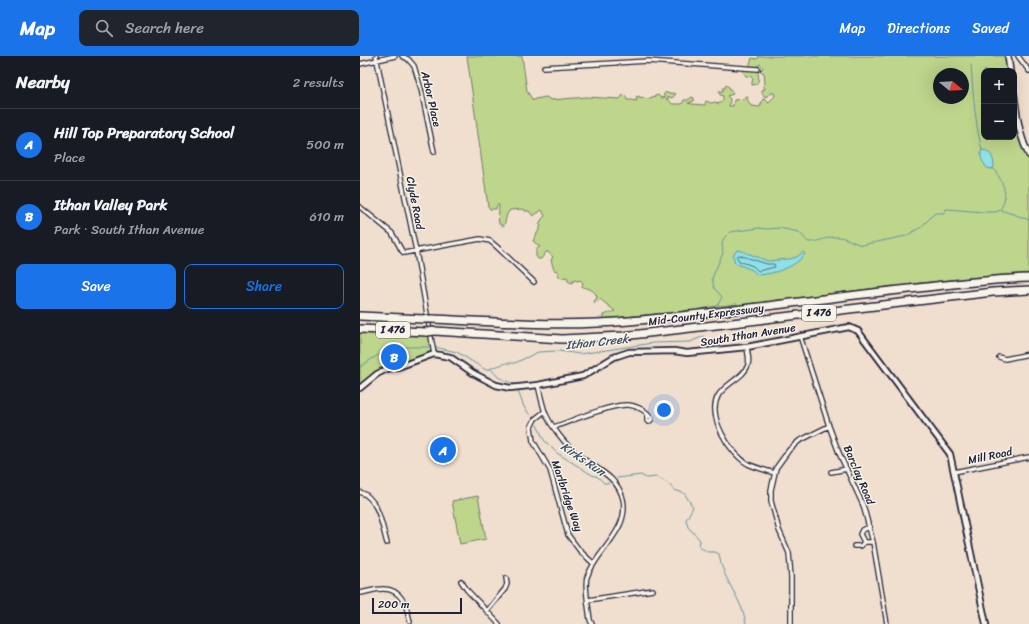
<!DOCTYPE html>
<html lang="en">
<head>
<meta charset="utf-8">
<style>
  :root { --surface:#171b24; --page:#20242c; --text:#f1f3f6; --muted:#9ea1a6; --line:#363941; --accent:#1a73e8 }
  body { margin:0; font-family:Sriracha,sans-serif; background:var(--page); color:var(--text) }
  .controls { position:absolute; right:12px; top:12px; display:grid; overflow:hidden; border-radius:8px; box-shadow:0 4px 16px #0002 }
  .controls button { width:36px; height:36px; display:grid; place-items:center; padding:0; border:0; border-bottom:1px solid var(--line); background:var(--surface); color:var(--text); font:20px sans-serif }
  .compass { position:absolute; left:573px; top:12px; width:36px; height:36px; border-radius:50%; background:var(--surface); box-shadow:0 4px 16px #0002; rotate:108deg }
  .scale { position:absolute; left:12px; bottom:10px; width:90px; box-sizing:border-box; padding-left:4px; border:2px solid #22223b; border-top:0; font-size:11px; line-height:14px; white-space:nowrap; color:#22223b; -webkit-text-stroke:3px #f7f3e8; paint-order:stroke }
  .you { position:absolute; left:304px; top:354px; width:14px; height:14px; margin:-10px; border:3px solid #fff; border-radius:50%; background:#1a73e8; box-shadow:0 0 0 6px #1a73e833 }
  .badge { display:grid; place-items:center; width:26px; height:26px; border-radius:50%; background:var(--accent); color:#fff; font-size:13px; font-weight:700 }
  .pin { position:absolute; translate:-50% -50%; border:2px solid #fff; box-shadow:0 1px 4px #0006 }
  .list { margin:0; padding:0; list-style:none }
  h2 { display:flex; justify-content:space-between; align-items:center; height:52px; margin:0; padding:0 16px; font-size:17px }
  h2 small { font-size:13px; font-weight:400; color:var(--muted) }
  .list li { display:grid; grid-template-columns:26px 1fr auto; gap:12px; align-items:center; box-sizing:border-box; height:72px; padding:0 16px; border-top:1px solid var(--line) }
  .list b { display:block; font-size:15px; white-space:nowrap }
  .list p { margin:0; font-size:13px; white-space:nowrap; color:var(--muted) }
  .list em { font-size:13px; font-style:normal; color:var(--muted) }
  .actions { display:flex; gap:8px; padding:12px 16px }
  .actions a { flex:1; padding:9px 0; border:1px solid var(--accent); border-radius:8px; text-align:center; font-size:14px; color:var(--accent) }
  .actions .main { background:var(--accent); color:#fff }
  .icon { flex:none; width:22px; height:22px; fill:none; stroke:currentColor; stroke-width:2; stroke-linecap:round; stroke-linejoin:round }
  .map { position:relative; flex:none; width:669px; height:568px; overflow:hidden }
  header { display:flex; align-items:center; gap:24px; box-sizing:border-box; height:56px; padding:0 20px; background:var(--accent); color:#fff }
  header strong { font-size:19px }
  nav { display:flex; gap:22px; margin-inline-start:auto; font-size:14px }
  .search { width:280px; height:36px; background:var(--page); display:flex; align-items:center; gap:10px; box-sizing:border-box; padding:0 14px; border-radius:8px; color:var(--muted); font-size:15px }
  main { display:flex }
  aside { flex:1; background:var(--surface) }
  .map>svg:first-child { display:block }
  .green { fill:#bed58c; stroke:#707c64; fill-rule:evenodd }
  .water { fill:#8fe1e7; stroke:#6395a2 }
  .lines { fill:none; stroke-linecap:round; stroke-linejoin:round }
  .shore { stroke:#4e6e80; stroke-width:1 }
  .stream { stroke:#6395a2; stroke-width:1 }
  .minor-casing { stroke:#22223b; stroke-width:6 }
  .tertiary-casing { stroke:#22223b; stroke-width:8 }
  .secondary-casing { stroke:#22223b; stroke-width:8 }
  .motorway-casing { stroke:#22223b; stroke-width:10 }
  .minor { stroke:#f7f3e8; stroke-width:3.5 }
  .tertiary { stroke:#f7f3e8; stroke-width:4.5 }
  .secondary { stroke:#f7f3e8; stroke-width:5 }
  .motorway { stroke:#f7f3e8; stroke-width:7 }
  .motorway-bridge-casing { stroke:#22223b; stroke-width:10; stroke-linecap:butt }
  .motorway-bridge { stroke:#f7f3e8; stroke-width:7 }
  .labels { text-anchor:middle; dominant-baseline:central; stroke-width:3; stroke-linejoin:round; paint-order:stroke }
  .shield { fill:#f7f3e8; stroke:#62616f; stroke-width:1 }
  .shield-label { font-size:10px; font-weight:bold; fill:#22223b }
  .street-label { font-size:11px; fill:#22223b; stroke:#f7f3e8 }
  .water-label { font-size:12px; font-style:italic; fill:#3d5266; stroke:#f7f3e8 }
</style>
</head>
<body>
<header>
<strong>Map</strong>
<div class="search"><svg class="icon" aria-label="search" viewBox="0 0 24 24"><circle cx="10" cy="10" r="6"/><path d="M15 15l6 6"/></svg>Search here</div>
<nav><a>Map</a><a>Directions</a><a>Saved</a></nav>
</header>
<main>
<aside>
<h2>Nearby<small>2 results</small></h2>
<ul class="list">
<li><span class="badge">A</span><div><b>Hill Top Preparatory School</b><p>Place</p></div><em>500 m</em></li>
<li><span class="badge">B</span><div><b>Ithan Valley Park</b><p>Park · South Ithan Avenue</p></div><em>610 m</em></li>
</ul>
<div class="actions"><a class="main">Save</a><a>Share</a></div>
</aside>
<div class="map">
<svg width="669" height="568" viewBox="0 0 669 568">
  <rect width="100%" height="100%" fill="#f0dece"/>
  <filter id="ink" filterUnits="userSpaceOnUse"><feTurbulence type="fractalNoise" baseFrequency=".025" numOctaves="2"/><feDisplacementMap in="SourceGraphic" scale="8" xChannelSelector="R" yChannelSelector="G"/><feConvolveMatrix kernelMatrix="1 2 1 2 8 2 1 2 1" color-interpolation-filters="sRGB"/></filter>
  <g filter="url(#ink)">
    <path class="green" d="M107,0H162L167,35L173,45L175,43L186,41L191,44L227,41L260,43L263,39L266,40L267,44H271L277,45L276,41L279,40L280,42L281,41L287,43L298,39L301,42L305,41L303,39L306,36L308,38L311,37L316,38L312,42L309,41L306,43H308L312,48H322L324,44H328L332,41L334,42V45L328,47L332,48L345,49L346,45L351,47L356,46L358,48L363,45V40L360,39L359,35H363V32H365L366,29L369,31L370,33L372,35L373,38L367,40L370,43L369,50H373L374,44L385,43V40L388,41L387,43L391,50L400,51L403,43L408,45V47L415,40L414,37H412L405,41L402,37V34L405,33L403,29L405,27L404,17L400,15L403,12L400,8L397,10C397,17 403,28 392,29V26L393,23L392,21L386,20L383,16V11L389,12L392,2L397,3L399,0H648L650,15H624V81H654V38L659,71L669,99V217L608,222L550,228L548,231L539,230L536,232L534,230L443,241C431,248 421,240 410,246L406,245L400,248C392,245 386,249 378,250L377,248L350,251L335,255L328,254L314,258H295L243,263V259L255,255L240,243L235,247L234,245L237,242C236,234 228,232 222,231L223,227L220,224L218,225L214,224L212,227L208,225L207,221L201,222L198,219V215L194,214L191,204L193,201L188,196H186L181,203H178L176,200V193L180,191L173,185L181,170L179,168L182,163L185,160L182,154L173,160L169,155H165L164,153L150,154L147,158L144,170L139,168C138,161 139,155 139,149H137L136,153H130L128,150ZM579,18H603V42H579Z
      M0,274L72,275L74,298L27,313L0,332Z
      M118,440L126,483L100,488L92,445Z"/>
    <path class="water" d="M622,94C631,94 634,103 634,111L632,113L627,112C623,107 619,101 622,94Z
      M379,194L408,205L429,203L437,201L443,196L445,198C435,212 413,218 398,219L392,214L375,207L373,200L376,195Z"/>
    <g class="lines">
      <path class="shore" d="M379,199L407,208H414L415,211L398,215L393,210L379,205L377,201Z"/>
      <path class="stream" d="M611,9C613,38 615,66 622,94
        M633,112C643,126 650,138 640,154
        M357,250L362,241L354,232L352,222L363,197L362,187L364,182L370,176L399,172L407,173L419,172L439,176L448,186C458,187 467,180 477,181C486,181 493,187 502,189L546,180L561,171L575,157H584L586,153L624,156H636L640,154L656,159L669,164
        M74,291L97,296L126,314L146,307H155L178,296L199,295L220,298L293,287L330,286L344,280
        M0,311C10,304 21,296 33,293C45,290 58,291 71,291
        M131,313L138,321L156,329
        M158,335L164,351L170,359
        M177,369L184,384L197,397L232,419L238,421L244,427H249
        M257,422L281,419L286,422L297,421L309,428L314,434L324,437L333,451L326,464L328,471L340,484L339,491L348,496H355L359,498C362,524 383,543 386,568"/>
      <g class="minor-casing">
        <path id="minor" d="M16,0L56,195L74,298
          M42,0L48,3L54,10L61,33L74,96
          M658,0L669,15
          M0,8L35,0
          M184,11L288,5L398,13
          M0,151L32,177L42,195L44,197L120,183L130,185L137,191L174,226
          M440,280L469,370L479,397L503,449L513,486L527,568
          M387,291C387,296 390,303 388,309C384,322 365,327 358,340C347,360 369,397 388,408C396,412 406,414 414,417
          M639,301L645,303L669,298
          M178,329C180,338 182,347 185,356C190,369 205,388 216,397C232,412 257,418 263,443C270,474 237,494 227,521C224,529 229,554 230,564L232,568
          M185,355L175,363L171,371L173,385L190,414L208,479L220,495L234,508
          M194,371C214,364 246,350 265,349C274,348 288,355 292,363L289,366L287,365V357
          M471,416L487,413
          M594,416L669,401
          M0,436C19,442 22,471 27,487
          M510,471L502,474L500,478L504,486H513
          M494,490H501L504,486
          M101,525L107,534L139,568
          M0,537C7,536 15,533 22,533C42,532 47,551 50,566
          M228,544L293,534
          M127,555L145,533L147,528L146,522
          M431,568V521L429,497L419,474L411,445V434L416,412L429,394L439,385L469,370"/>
      </g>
      <g class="tertiary-casing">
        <path id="tertiary" d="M0,332L17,318L27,313L41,310L74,298L90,301L113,317L136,329L150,332L178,329L223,320L254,301L269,296L314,295L327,297L387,291L489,271L498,275L590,398L626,568"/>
      </g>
      <g class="secondary-casing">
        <path id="secondary" d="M648,0L650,15
          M654,38C657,59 659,80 669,99"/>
      </g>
      <g class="motorway-casing">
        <path id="motorway" d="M0,260L64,263
          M73,263C138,266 204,271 269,265C365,257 461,242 558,232C595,228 632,223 669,222
          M0,273L67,276
          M75,275L202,283L263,280L633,236L669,234"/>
      </g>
      <use href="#minor" class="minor"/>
      <use href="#tertiary" class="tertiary"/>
      <use href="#secondary" class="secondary"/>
      <use href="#motorway" class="motorway"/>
      <g class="motorway-bridge-casing">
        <path id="motorway-bridge" d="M64,263H73
          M67,276L75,275"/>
      </g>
      <use href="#motorway-bridge" class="motorway-bridge"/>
    </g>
  </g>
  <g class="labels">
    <g class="shield">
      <rect x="442" y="249" width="34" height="16" rx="3"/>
      <rect x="16" y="266" width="34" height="16" rx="3"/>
    </g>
    <g class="shield-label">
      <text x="459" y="257">I 476</text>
      <text x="33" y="274">I 476</text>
    </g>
    <g class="street-label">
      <text transform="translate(71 43) rotate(77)">Arbor Place</text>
      <text transform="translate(55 147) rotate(79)">Clyde Road</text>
      <text transform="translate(346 259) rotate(-7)">Mid-County Expressway</text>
      <text transform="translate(388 279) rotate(-9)">South Ithan Avenue</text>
      <text transform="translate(630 400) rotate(-12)">Mill Road</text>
      <text transform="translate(499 419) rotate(67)">Barclay Road</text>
      <text transform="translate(207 440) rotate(71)">Marlbridge Way</text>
    </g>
    <g class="water-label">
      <text transform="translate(237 286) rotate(-6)">Ithan Creek</text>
      <text transform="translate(223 403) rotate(34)">Kirks Run</text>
    </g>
  </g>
</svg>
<div class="controls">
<button>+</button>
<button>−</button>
</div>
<svg class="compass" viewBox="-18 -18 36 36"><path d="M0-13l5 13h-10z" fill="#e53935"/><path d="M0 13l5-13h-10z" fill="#9ea1a6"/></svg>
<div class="scale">200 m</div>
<div class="you"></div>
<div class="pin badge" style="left:83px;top:394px">A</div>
<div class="pin badge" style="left:34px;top:301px">B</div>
</div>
</main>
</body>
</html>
